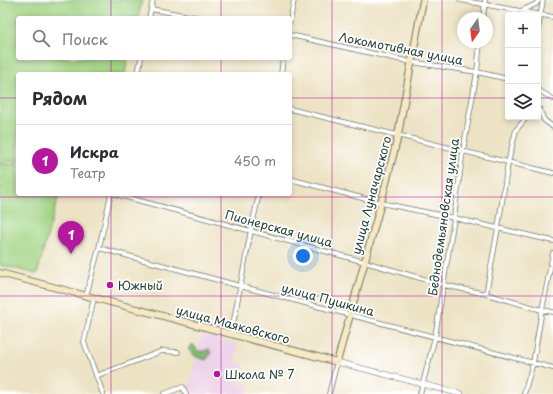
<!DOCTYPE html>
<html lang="ru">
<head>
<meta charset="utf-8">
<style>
  :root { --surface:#fff; --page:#f7f7f7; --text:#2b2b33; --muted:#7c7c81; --line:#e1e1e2; --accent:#b5179e }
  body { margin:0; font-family:"Playpen Sans",sans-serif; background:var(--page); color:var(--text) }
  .controls { position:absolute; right:12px; top:12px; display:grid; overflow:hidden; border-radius:4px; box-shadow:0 2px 6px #0003 }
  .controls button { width:36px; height:36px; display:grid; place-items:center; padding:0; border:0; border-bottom:1px solid var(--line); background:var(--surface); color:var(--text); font:20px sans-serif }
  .compass { position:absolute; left:457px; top:12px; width:36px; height:36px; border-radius:50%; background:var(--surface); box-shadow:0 2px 6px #0003; rotate:194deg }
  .you { position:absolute; left:303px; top:256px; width:14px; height:14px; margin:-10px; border:3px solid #fff; border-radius:50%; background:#1a73e8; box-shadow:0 0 0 6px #1a73e833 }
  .badge { display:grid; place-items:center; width:26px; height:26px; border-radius:50%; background:var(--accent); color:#fff; font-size:13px; font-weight:700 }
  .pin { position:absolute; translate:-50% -33px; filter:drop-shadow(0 1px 2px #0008) }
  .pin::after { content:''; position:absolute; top:21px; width:14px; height:12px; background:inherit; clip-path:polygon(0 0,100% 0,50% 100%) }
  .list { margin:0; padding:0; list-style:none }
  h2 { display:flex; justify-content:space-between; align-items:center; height:52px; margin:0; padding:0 16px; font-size:17px }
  h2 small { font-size:13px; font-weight:400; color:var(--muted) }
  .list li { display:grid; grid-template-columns:26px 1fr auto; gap:12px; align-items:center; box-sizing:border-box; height:72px; padding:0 16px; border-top:1px solid var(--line) }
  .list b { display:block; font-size:15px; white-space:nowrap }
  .list p { margin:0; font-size:13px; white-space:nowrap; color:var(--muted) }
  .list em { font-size:13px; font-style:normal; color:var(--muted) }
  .icon { flex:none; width:22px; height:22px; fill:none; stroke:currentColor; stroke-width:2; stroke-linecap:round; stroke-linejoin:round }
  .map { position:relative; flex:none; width:553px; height:394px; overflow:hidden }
  .search { position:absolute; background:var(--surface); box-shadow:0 2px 6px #0003; left:16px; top:16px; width:276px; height:44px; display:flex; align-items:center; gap:10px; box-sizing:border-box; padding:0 14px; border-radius:4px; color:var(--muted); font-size:15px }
  .panel { position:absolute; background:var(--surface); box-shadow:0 2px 6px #0003; left:16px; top:72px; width:276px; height:124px; border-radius:4px }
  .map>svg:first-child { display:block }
  .built { fill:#edd1e9 }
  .green { fill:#a1d484; stroke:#60885c }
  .forest { fill:#80b672; stroke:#507a53 }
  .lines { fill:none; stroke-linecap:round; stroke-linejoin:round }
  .minor-casing { stroke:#677766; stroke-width:5.5 }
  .tertiary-casing { stroke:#677766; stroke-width:6 }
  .secondary-casing { stroke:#677766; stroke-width:8 }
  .minor { stroke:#fff; stroke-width:4 }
  .tertiary { stroke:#fff; stroke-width:5 }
  .secondary { stroke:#f8e8c3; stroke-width:6 }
  .grid { fill:none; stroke:#b5179e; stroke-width:1; stroke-opacity:0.55 }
  .poi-dot { fill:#b5179e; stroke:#fff; stroke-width:1.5 }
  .labels { text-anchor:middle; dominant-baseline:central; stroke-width:3.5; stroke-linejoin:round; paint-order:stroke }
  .street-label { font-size:12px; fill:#1f3d34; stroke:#fff }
  .poi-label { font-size:12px; fill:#1f3d34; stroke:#fff; text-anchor:start }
</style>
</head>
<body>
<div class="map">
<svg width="553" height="394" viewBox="0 0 553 394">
  <rect width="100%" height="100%" fill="#fff"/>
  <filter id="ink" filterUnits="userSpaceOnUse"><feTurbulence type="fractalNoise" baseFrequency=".025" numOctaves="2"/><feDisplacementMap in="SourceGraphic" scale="8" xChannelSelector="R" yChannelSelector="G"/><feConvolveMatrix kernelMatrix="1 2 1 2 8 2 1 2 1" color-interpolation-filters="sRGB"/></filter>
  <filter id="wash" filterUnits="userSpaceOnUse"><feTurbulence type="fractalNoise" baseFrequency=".012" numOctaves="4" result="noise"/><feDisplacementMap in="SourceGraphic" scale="16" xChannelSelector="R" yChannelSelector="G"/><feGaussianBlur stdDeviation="0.9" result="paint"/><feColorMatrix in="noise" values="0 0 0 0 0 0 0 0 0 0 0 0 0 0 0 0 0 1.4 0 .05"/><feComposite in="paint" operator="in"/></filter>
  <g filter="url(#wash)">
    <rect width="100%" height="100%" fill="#ede3c4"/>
    <path class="built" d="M202,335L238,344L235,362L244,364L240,384L249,386L247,394H188V392Z"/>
    <path class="green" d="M0,0H142L138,18H18V58H128L125,74H18V163L0,159Z
      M0,162L18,166V194H59L37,274L0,265Z"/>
    <path class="forest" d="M193,344L198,351H203L209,349L211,354L206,360C199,358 191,356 188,348Z"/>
  </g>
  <g filter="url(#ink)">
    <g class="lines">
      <g class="minor-casing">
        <path id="minor" d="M460,0L553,17
          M151,9L200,18
          M521,11L536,4L539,0
          M149,18L153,0
          M483,18L485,0
          M290,21L294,0
          M538,29L543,0
          M290,35L411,62L477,72L508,79
          M138,74L141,58
          M281,74L283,58
          M538,90L553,99
          M538,106L544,120L553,127
          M290,109L553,173
          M290,179L381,203L454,218L553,241
          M115,194L365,262L444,285L486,294L542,310L553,312
          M99,248L240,286L553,368
          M486,294L498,228L508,163L516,130L527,117
          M86,296L99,248L111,194
          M94,298L84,342L103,394
          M231,335L251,230L259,194
          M96,376L162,351L178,352
          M164,394L183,387L186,394
          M329,394L337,362
          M420,394L435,337L454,218L463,151L477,72L480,42
          M524,394L533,363L542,310L553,253"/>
      </g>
      <g class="tertiary-casing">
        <path id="tertiary" d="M337,362L461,394"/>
      </g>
      <g class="secondary-casing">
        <path id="secondary" d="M0,273L337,362L381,203L397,140L423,0"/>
      </g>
      <use href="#minor" class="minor"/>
      <use href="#tertiary" class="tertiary"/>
      <use href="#secondary" class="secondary"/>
    </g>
  </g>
  <path class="grid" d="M111,0V18M221,0V18M332,0V394M442,0V394M111,58V74M221,58V74M0,98H18M290,98H508M538,98H553M111,194V394M221,194V394M0,197H553M0,296H553"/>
  <g class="poi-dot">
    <circle cx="110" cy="285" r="4"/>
    <circle cx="217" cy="374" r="4"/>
  </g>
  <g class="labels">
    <g class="street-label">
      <text transform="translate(401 48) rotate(11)">Локомотивная улица</text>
      <text transform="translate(371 195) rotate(-75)">улица Луначарского</text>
      <text transform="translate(443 217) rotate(-82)">Беднодемьяновская улица</text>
      <text transform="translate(279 228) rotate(15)">Пионерская улица</text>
      <text transform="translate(328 299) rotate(15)">улица Пушкина</text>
      <text transform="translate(233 324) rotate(15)">улица Маяковского</text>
    </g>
    <g class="poi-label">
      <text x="118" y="285">Южный</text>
      <text x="225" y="374">Школа № 7</text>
    </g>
  </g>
</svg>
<div class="controls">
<button>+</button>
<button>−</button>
<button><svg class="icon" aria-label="layers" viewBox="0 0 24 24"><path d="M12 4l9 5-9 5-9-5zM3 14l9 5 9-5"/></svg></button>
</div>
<svg class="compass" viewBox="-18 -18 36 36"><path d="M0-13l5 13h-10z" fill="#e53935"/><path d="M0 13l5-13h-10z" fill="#7c7c81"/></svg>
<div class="you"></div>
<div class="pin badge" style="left:71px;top:254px">1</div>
<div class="search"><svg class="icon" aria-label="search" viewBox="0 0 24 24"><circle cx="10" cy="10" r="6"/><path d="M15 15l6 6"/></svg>Поиск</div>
<section class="panel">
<h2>Рядом<small></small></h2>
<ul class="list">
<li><span class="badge">1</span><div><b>Искра</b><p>Театр</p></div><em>450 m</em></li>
</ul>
</section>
</div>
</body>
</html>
